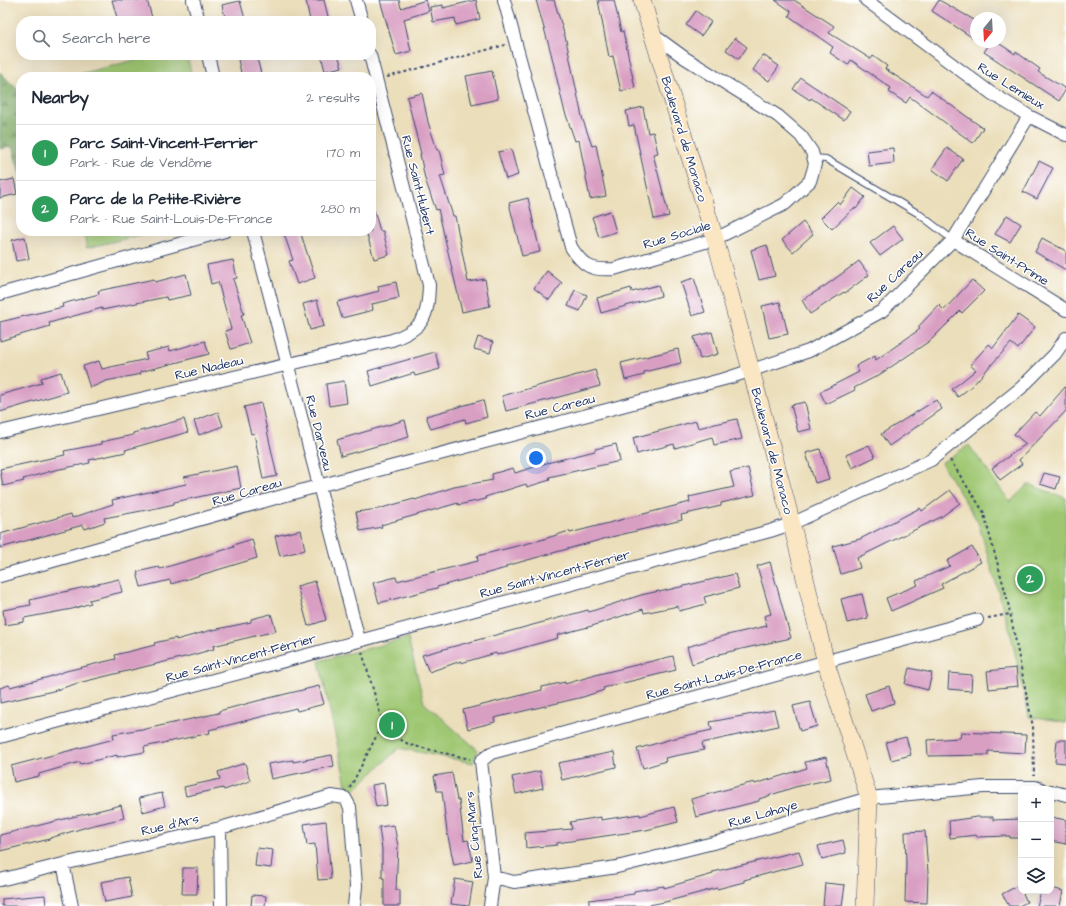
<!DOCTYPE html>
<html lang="en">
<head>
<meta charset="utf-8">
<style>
  :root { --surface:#fff; --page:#f6f6f7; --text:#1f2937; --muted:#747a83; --line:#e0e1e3; --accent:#b5179e }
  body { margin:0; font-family:"Architects Daughter",sans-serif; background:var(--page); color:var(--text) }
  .controls { position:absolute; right:12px; bottom:12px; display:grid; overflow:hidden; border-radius:8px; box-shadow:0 4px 16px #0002 }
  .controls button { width:36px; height:36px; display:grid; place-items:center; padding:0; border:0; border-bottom:1px solid var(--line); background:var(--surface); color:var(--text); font:20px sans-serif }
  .compass { position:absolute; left:970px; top:12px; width:36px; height:36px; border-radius:50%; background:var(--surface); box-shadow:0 4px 16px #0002; rotate:198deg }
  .you { position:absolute; left:536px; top:458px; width:14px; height:14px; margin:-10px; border:3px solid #fff; border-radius:50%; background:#1a73e8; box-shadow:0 0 0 6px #1a73e833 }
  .badge { display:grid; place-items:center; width:26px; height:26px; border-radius:50%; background:var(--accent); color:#fff; font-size:13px; font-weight:700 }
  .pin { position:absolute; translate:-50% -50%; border:2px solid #fff; box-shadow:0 1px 4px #0006 }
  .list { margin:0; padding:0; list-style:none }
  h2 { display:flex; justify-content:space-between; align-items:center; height:52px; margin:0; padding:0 16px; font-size:17px }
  h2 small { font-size:13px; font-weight:400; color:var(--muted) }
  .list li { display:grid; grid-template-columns:26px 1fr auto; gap:12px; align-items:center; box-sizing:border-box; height:56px; padding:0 16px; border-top:1px solid var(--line) }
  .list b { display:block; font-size:15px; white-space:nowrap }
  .list p { margin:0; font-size:13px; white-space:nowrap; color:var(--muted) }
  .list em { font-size:13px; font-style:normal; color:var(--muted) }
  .icon { flex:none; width:22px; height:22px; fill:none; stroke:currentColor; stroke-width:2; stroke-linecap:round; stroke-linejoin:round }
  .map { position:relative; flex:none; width:1066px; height:906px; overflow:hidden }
  .search { position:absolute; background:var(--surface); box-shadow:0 4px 16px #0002; left:16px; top:16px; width:360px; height:44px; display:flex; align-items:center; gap:10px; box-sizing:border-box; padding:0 14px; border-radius:16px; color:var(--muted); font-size:15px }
  .panel { position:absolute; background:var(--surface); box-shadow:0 4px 16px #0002; left:16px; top:72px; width:360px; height:164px; border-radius:16px }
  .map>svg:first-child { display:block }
  .forest { fill:url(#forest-firs); stroke:#4d6e61 }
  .park { fill:#9fc772; stroke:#5d7b68 }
  .building { fill:#d99fc3 }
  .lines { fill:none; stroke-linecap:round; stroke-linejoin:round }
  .lane-casing { stroke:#3a496c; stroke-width:8 }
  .street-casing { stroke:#3a496c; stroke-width:14 }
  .secondary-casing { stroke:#3a496c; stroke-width:18 }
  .path { stroke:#3a496c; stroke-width:2; stroke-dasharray:3 3; stroke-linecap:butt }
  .lane { stroke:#fff; stroke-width:6 }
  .street { stroke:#fff; stroke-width:12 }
  .secondary { stroke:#fbe6c3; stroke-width:17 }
  .labels { text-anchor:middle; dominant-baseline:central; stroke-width:3; stroke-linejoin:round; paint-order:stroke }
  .street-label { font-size:13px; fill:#1b2f5e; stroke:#fff }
</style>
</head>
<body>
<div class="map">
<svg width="1066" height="906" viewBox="0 0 1066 906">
  <defs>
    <pattern id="forest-firs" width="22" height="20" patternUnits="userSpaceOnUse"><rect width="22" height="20" fill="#7fac64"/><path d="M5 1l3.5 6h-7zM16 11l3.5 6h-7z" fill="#678c56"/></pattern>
  </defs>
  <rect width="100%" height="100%" fill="#fff"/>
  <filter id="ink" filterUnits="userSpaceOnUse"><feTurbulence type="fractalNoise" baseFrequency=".025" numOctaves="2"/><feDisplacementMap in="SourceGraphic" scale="8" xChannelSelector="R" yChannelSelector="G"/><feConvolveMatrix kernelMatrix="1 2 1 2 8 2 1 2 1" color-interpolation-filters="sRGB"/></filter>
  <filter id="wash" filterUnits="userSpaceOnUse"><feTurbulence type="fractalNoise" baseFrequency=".012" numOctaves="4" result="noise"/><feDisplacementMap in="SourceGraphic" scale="16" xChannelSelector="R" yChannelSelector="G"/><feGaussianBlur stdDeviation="0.9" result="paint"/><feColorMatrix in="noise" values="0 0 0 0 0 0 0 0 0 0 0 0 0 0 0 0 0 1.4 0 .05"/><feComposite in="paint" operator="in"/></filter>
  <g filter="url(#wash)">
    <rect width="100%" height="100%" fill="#ebdeba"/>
    <path class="forest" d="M0,72L18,90H21V177L12,146L0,149Z"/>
    <path class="park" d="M155,55H187L192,77H67Z
      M83,231H156L87,248Z
      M969,445L1010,502L1028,484L1066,498V723L1029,717L1011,635L978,522L941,463Z
      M408,638L424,703L478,750L473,763L399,748L352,792L347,789L319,661Z"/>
    <g id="blocks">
      <path class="building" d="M112,0H147L153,21H118Z
        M306,0H324L329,21H310Z
        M380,0H399L401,8L426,0L429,11L404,19L411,51L396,55Z
        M476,0L480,19L456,25L455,18L433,22L430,7L443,5V8Z
        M536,0H554L566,40L582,117L592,146L596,145L606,196L590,199L579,140L575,141L564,109L551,53Z
        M598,0H614L621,32L623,31L635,88L621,91L613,56L609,57Z
        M775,0H794L834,26L829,33L871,59L873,56L887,66L885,69L927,96L931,91L983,128L973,143L910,97L906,103L889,92L891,88L851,60L848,65L830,53L833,47L789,16L791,11Z
        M939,0L976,21V40L932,11Z
        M240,1L245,19L226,21L222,5Z
        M696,11L711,22L701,36L686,25Z
        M735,38L747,47L739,59L726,50Z
        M991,42H997L1015,54L1016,52L1040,69L1038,72L1066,89L1059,101L984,52Z
        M237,55H256L262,77H242Z
        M321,55H338L342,67L325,71Z
        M763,55L779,66L769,81L753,70Z
        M492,71L498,99L472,105L466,76Z
        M801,78L850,111L844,120L811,98L810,100L793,89Z
        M422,93L428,122L437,150H439L445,175L440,176L453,216H455L468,282L485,279L490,306L462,312L438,209L436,210L425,179L420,154H421L407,97Z
        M643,107L648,133L653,132L658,153L653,154L669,216L654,219L634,125L629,126L626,111Z
        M893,148L894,163L869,166L867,151Z
        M947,148L963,159L948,181L932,169Z
        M511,149L518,175L506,179L498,152Z
        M1039,161L1053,168L1037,199L1023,192Z
        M14,179L17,194L0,198V182Z
        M853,188L865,197L856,209L854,208L832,229L821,218L837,202L840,205Z
        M528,198L540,252L522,256L509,203Z
        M371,210H374L380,231H383L389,255L374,259L366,231H371Z
        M610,211L616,232L599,237L592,217Z
        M1007,215L1021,224L1010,242L995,234Z
        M803,222L813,234L793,252L782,240Z
        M893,226L903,239L880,256L870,243Z
        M283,231H300L315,278L297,284L289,261L293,260Z
        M25,237L29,259L16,261L12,240Z
        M1042,238L1066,251V270L1035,252Z
        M767,245L775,276L759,280L751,250Z
        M233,260L237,278L233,279L244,314L241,315L250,343L231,349L225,331L231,329L218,282L211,284L207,265Z
        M859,261L869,275L845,293L844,292L810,314L802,300L825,286Z
        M547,271L562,283L549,300L534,288Z
        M186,274L191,295L167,300L166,297L102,310V308L49,323L50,326L0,341V322L63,307L62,304L99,294L98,291L154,279L155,282Z
        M694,278L705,312L692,316L681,282Z
        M972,280L984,291L962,313L960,311L931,340L879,375L854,388L855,390L826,404L820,392L859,372L856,366L875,356L876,360L920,329L918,327L939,305L944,310Z
        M396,282L399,298L372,304L373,310L342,318L337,302L379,291L378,286Z
        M658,285L661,296L601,313L597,298L631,288L632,292Z
        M575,290L587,295L580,311L568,306Z
        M317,300L324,326L310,330L303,304Z
        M780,302L788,334L769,338L762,306Z
        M1018,315L1035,327L1018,349L1011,343L973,385L958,397L952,389L976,370L970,365L989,344L993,348Z
        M712,332L718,354L700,359L694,337Z
        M478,337L493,342L490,353L474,349Z
        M205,341L209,354L140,372L141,374L106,381L90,388L83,366L99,361L102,369L147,359L145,353L169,347L170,351Z
        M678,349L681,363L644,372V375L625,380L621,363Z
        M435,352L440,369L415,376L414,373L372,386L368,371Z
        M595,370L600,386L506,411L502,396Z
        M61,372L67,392L0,412V395L42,383L41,378Z
        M344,381L347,403L329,406L326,384Z
        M1066,386V411L1019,460L1022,464L1000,480L992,468L1026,444L1014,434L1035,412L1040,416Z
        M483,400L487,417L466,423L465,419L431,429L426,416Z
        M936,400L942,409L889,446L881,434Z
        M805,402L811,429L798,432L791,405Z
        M261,403L277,476L263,479L254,433L251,434L244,407Z
        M218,412L223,426L199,435L194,421Z
        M184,419L188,432L125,450L126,452L89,460L90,463L55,470L23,479L24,481L3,486L0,469L65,455L64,451L101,444V442L133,435V433Z
        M737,419L742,439L714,445L712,437L675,448L674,444L637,454L633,438L696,421L698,428Z
        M405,420L409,437L341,456L337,440Z
        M616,444L620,461L549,477L550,480L527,487L526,484L485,497L486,499L458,505V503L381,525L382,527L360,531L356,512L378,509L414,499L415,500L454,487L493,480L492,474L513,468L515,473L547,463L595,451V449Z
        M869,445L875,457L852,468L846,455Z
        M820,449L829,479L815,483L806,453Z
        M237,466L241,488L174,502V504L152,509L104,518L105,522L85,529L83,525L0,548V534L71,514L72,518L113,504L112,500L186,484L184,477Z
        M748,468L755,495L721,503V506L681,515L682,520L607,538L506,566V568L437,587V588L379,603L373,583L396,577L397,581L478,561L477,556L541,540L569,531L570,533L690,502L689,497L734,487L730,472Z
        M1044,473L1060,477L1056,489L1040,484Z
        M950,490L960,503L941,517L857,558L860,568L841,574L833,546L860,539L920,508L922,511Z
        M301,530L305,550L280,556L275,536Z
        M252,539L257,558L171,584L170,580L141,587L137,572L159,567L160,569L234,547L233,545Z
        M972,547L981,562L941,584L943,588L891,611L886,598L918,585L916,581L950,566L947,561Z
        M770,562L791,638L719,654V655L692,664L687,647L727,635L767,626L764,616L771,614L757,566Z
        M735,574L739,588L704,597L706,604L679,611L678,606L644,613L643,609L592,626L557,635L558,638L497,655L496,653L461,663V661L429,672L422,655L588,610L589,612L641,595L659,591V592Z
        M119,579L122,592L89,600L91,603L72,609L24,618V622L5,625L3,610L31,605L30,600Z
        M315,581L326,620L308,626L297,586Z
        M862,594L868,618L847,623L841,599Z
        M271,614L276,631L213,646L214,649L189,656L78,683L53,691L0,703V688L9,685L10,687L49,677L66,671L116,659L115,655L155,645L154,643L176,638V640L208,631L251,622V619Z
        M673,656L676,670L603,688L604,690L583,697L494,718L495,722L468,729L463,710L542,690V687L565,682V684L599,674Z
        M909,668L932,673L928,690L905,684Z
        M1016,668L1018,686L989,689L987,671Z
        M949,673L972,675L971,691L948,689Z
        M319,686L324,704L297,711L296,708L209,730L210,733L144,747L145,752L117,757V755L81,764L80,762L39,774V776L14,782L11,766L114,739L113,734L141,729V730L219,713V711L261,700Z
        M889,686L894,703L871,711L865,694Z
        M810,702L817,726L800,731L793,706Z
        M774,710L778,726L702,743L704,750L665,758L666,761L643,768L637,749L671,739L712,730L710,722Z
        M961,732L1026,735L1025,753L988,751V755L928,756L927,740L960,738Z
        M906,737L911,755L891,760L886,742Z
        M1057,740H1066V763L1055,762Z
        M614,752L616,767L562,780L558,763Z
        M332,755L334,766L271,779L268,764L293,760V762Z
        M826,757L831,779L795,787L759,799V801L696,817L691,799L754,782L755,784L807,768L805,762Z
        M245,763L250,781L224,790L223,788L186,796L184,787L220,779L218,772Z
        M540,771L543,788L516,794L512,777Z
        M452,773L457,800H459L464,841L468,840L473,861L454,865L447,832L442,791H437L434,776Z
        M384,783L387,805L376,807L372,785Z
        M162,793L165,806L143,812L139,798Z
        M121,805L124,818L90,826L50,838V839L0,851V835Z
        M674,807L678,822L646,830L557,843V845L526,848L525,833L572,829L570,822L601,817V820L640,814V816Z
        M977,817H993V820L1021,819V838H1010V836L977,837V835L950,838L949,821Z
        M1051,817L1066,820V844L1051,841Z
        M326,821L331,879L318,880L315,844L307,845L304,824Z
        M394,825L398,846L396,890H400V906H384V878H382V849L379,827Z
        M925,831L928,873L927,903L905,902L906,863L905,832Z
        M843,840L846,853L822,859L818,846Z
        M257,848L273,850L271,868L255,866Z
        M799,851L803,864L744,880V882L717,889V888L665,902L643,906H589V900L634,894V891L664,886V888L713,874V872Z
        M183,868H198L197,894H182Z
        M128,877L132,897L105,902L101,882Z
        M455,879L473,882L469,906L451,904Z
        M825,883L845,885L842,906H823Z
        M1019,885L1027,902L1019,906H1009L1002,894Z
        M1051,888L1063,891L1060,906H1037L1041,891H1051Z
        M45,895L46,906H2V899Z
        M252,895L266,896L265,906H251Z"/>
    </g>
  </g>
  <g filter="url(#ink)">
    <use href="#blocks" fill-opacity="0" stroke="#3a496c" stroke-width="1"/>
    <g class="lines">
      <g class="lane-casing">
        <path id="lane" d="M813,158L826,159L919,214L953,240"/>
      </g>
      <g class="street-casing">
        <path id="street" d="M193,0L199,21
          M356,0L362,21
          M504,0L571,247C583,266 591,271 614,269L715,239L785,204L810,181L815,164L812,152L801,136L778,116L685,58L652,34
          M866,0L991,93L1029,116L1066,135
          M208,55L213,77
          M253,231L359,640
          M953,240L1066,310
          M0,294L225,231
          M0,432L392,340C424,328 428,318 429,285L370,55
          M0,576L318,486L728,378L809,351L882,311L953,240L1029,116
          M0,737L770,531L791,524L931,460L1021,388L1055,354L1066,338
          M1051,791L1066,795
          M220,828L221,906
          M63,864L72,906
          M494,877L514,882L617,867L721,841L869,798L983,787H1035L1041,789
          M0,880L63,864L220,828L331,796L345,798L350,807L356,886L354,906
          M490,906L494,877L481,761L491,753L977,620"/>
      </g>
      <g class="secondary-casing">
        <path id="secondary" d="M642,0L715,239L751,370L788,509L826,663L869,798L865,906"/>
      </g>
      <path class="path" d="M387,77L505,45
        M91,231V233
        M950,460L983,511L1007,598L1033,727L1034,776
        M988,618L1010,614
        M383,723L396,737L410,745L470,759
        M350,788L383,723L362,652"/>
      <use href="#lane" class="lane"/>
      <use href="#street" class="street"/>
      <use href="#secondary" class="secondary"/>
    </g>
  </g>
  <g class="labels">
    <g class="street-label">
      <text transform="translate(1011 86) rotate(32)">Rue Lemieux</text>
      <text transform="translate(684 139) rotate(73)">Boulevard de Monaco</text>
      <text transform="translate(418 185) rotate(76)">Rue Saint-Hubert</text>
      <text transform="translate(677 235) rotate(-17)">Rue Sociale</text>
      <text transform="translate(1007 257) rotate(32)">Rue Saint-Prime</text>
      <text transform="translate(895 276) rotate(-43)">Rue Careau</text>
      <text transform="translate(209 368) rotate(-13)">Rue Nadeau</text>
      <text transform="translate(560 407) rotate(-14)">Rue Careau</text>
      <text transform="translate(319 433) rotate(76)">Rue Darveau</text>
      <text transform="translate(772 451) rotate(75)">Boulevard de Monaco</text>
      <text transform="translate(247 492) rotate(-16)">Rue Careau</text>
      <text transform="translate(555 574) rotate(-15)">Rue Saint-Vincent-Férrier</text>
      <text transform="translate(241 658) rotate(-15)">Rue Saint-Vincent-Férrier</text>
      <text transform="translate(724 675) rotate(-15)">Rue Saint-Louis-De-France</text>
      <text transform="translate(763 814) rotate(-16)">Rue Lahaye</text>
      <text transform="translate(170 825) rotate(-13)">Rue d'Ars</text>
      <text transform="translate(474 835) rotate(-96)">Rue Cinq-Mars</text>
    </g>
  </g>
</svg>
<div class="controls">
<button>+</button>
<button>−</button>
<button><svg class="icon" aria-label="layers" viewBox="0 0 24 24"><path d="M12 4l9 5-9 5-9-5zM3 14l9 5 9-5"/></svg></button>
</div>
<svg class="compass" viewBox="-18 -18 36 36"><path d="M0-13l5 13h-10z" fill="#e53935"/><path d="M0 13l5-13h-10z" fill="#747a83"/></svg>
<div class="you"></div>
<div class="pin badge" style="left:392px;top:725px;background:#2e9e5b">1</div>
<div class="pin badge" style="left:1030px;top:579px;background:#2e9e5b">2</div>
<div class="search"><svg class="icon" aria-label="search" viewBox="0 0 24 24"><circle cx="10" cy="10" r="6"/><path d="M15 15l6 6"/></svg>Search here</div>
<section class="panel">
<h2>Nearby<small>2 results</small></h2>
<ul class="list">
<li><span class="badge" style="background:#2e9e5b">1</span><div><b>Parc Saint-Vincent-Ferrier</b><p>Park · Rue de Vendôme</p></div><em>170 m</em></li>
<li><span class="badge" style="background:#2e9e5b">2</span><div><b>Parc de la Petite-Rivière</b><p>Park · Rue Saint-Louis-De-France</p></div><em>280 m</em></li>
</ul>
</section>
</div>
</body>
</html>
